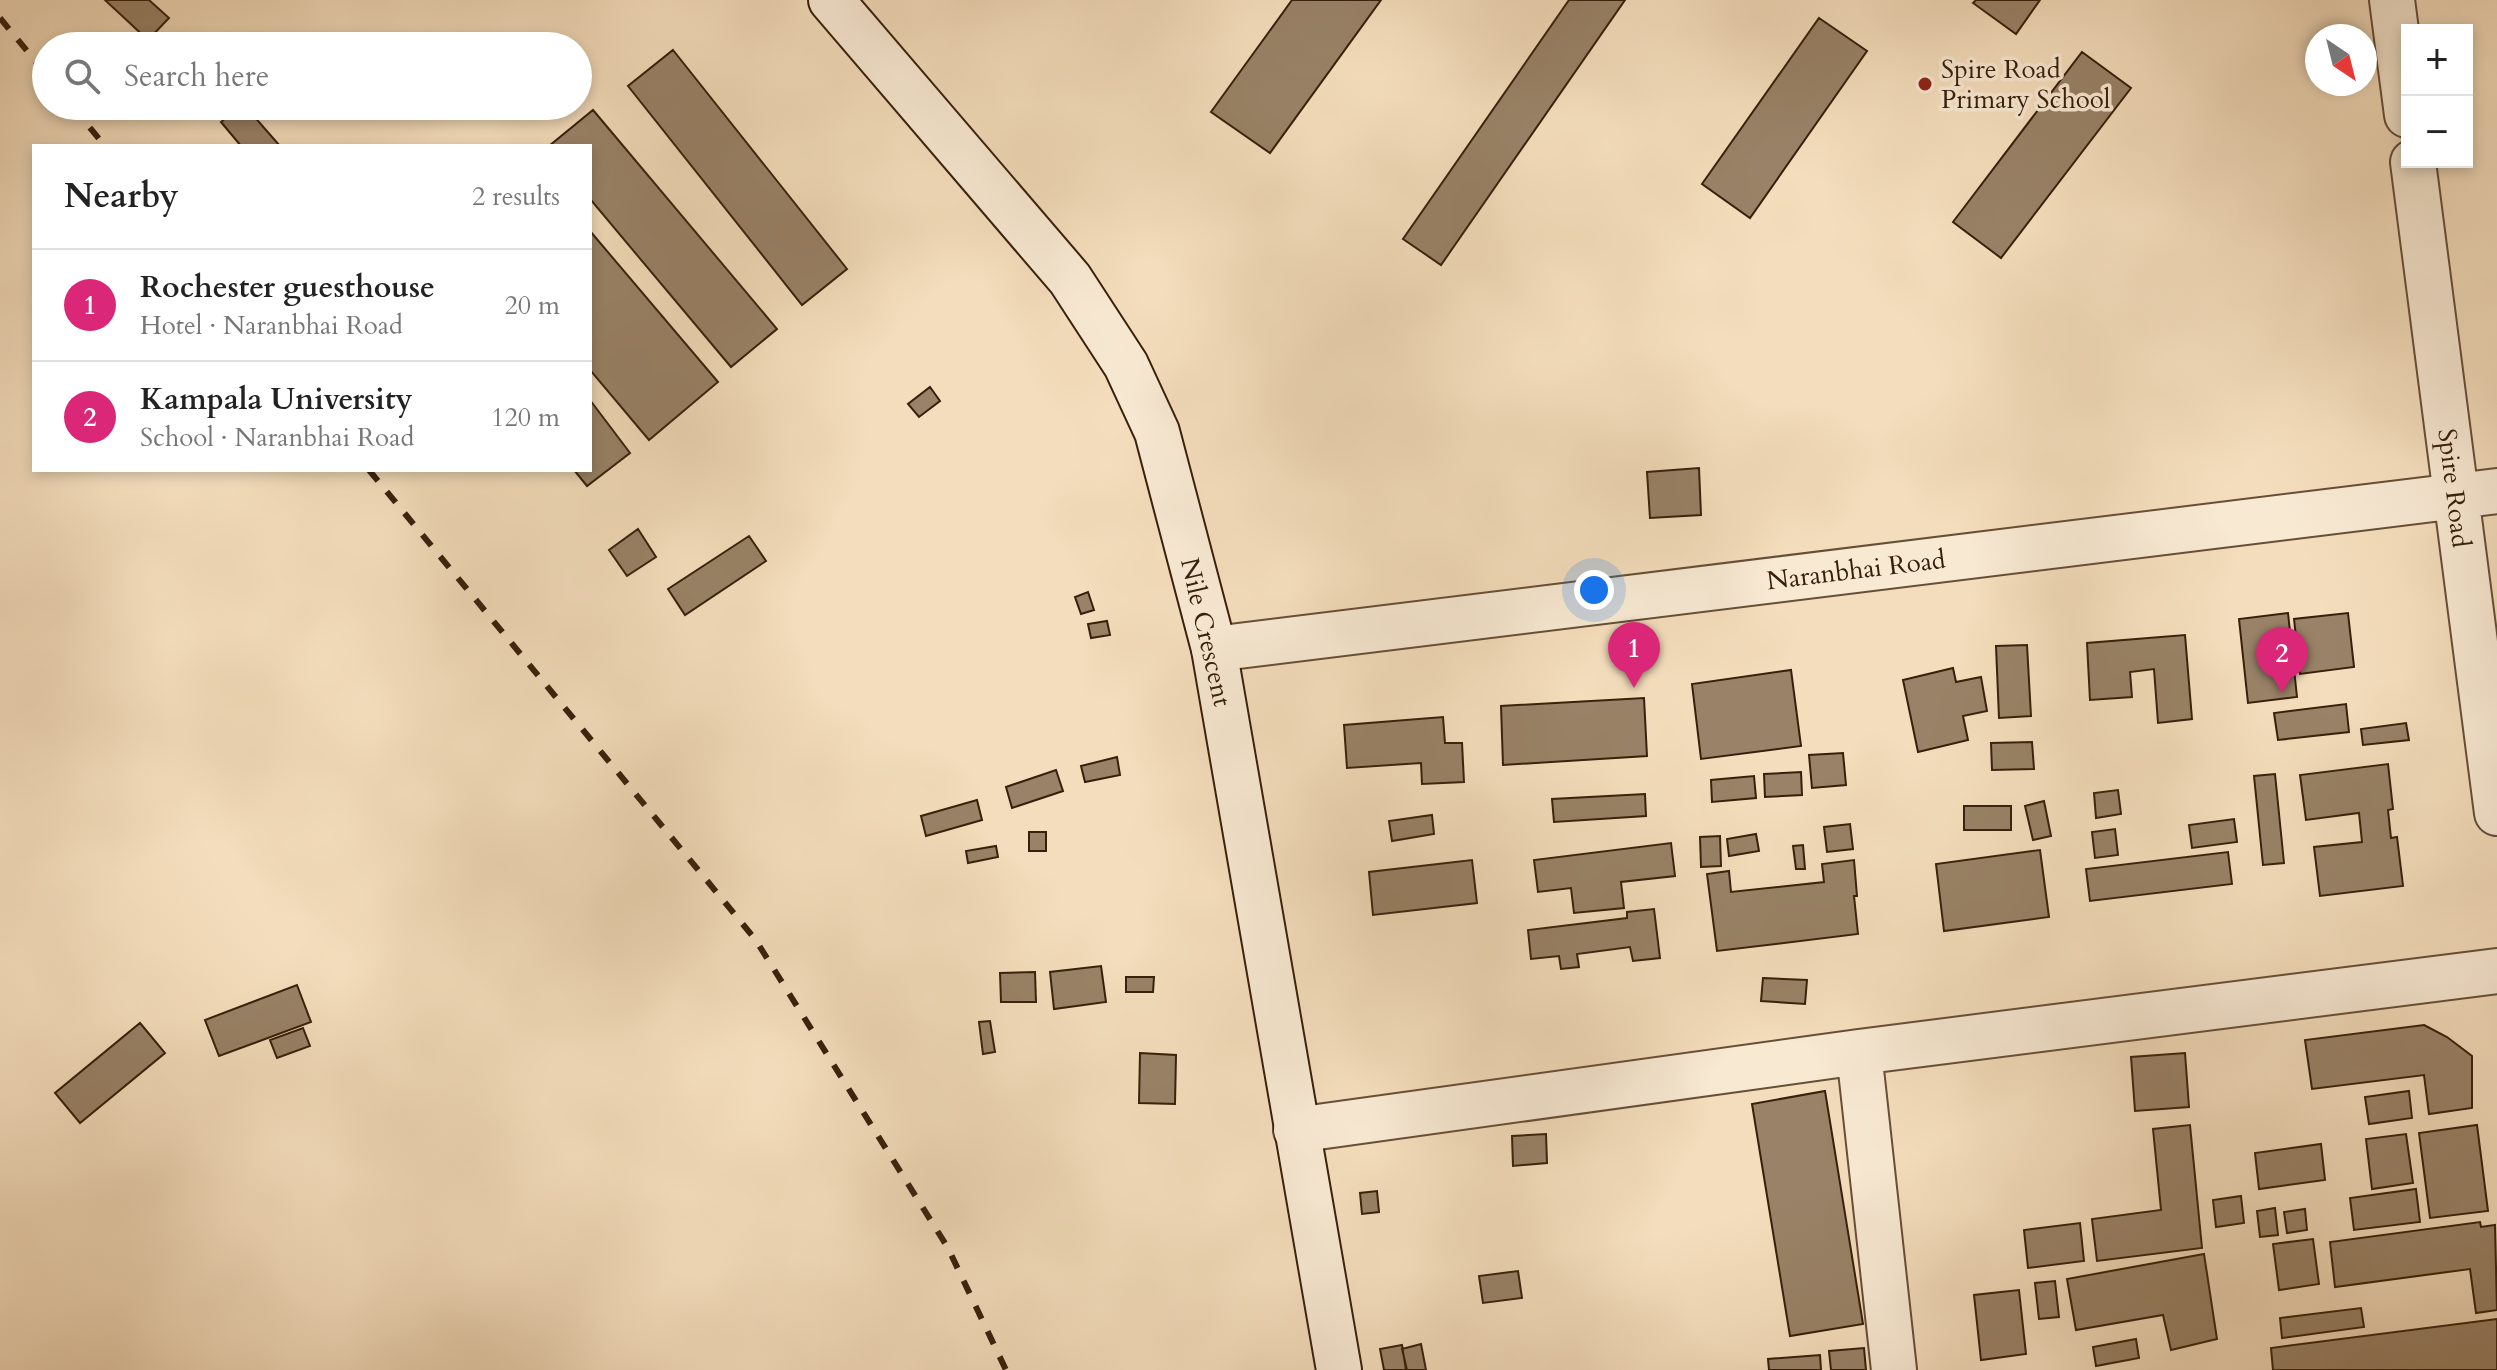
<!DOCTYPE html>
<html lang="en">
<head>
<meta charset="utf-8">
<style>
  :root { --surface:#fff; --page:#f2f2f2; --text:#222; --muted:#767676; --line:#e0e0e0; --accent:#db2777 }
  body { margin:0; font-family:Cardo,serif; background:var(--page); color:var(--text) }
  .controls { position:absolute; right:24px; top:24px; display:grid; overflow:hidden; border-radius:0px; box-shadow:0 4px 12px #0003 }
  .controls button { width:72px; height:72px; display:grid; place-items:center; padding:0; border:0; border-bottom:2px solid var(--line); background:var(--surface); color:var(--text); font:40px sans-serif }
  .compass { position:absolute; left:2305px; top:24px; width:72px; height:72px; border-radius:50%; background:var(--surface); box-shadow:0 4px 12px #0003; rotate:145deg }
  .you { position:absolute; left:1594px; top:590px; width:28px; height:28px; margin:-20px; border:6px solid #fff; border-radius:50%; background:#1a73e8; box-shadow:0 0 0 12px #1a73e833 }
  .badge { display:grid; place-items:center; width:52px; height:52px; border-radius:50%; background:var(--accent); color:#fff; font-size:26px; font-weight:700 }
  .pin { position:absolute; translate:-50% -66px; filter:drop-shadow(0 2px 4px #0008) }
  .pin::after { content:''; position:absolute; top:42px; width:28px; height:24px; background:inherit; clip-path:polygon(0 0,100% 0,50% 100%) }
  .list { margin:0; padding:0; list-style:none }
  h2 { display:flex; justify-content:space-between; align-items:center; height:104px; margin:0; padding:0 32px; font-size:34px }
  h2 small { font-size:26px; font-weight:400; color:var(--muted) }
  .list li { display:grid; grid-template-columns:52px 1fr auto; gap:24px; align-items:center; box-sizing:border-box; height:112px; padding:0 32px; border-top:2px solid var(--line) }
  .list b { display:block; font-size:30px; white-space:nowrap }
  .list p { margin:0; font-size:26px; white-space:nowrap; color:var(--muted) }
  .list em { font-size:26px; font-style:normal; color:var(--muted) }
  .icon { flex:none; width:44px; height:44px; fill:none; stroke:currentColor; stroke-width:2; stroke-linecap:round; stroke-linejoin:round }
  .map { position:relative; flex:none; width:2497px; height:1370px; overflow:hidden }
  .search { position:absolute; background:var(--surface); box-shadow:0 4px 12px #0003; left:32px; top:32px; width:560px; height:88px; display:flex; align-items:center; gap:20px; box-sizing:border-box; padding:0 28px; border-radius:44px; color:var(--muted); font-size:30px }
  .panel { position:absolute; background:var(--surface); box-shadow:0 4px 12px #0003; left:32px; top:144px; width:560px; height:328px; border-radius:0px }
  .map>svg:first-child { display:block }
  .building { fill:#998267; stroke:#37200b; stroke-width:2 }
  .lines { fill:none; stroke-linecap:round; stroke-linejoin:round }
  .street-casing { stroke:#664f37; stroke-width:48 }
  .secondary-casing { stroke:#37200b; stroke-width:48 }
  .street { stroke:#f8e9d3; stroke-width:44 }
  .secondary { stroke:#f8e9d3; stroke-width:44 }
  .rail { stroke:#37200b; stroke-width:6; stroke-dasharray:14 14; stroke-linecap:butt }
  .poi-dot { fill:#8f2418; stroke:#f8e9d3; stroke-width:3 }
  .labels { text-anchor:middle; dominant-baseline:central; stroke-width:7; stroke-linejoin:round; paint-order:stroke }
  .poi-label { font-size:26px; fill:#37200b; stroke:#f8e9d3; text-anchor:start }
  .street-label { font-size:26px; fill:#37200b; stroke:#f8e9d3 }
</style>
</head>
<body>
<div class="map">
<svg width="2497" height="1370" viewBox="0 0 2497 1370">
  <rect width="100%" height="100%" fill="#f4ddbc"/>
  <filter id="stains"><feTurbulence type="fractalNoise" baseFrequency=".0025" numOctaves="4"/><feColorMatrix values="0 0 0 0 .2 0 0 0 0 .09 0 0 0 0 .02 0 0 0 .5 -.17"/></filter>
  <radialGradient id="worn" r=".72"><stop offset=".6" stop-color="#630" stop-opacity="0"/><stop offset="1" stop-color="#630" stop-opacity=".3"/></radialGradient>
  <path class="building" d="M105,0H149L169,18L148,40Z
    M1292,0H1381L1270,153L1211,112Z
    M1569,0H1625L1441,265L1403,239Z
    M1976,0H2040L2016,34L1973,3Z
    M1819,18L1867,51L1750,218L1702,184Z
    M193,35L202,46H179Z
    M673,50L847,269L802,305L628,86Z
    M2082,52L2131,88L2001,258L1953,222Z
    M240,106H245L280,146H241L221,122Z
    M593,110L777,329L731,367L590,199V146H549Z
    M590,231L718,382L649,440L590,370Z
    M930,387L940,401L919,417L908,404Z
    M590,400L630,453L587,486L574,470H590Z
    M1699,468L1701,515L1650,518L1647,472Z
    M638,529L656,557L627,576L609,550Z
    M749,536L766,561L685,615L668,589Z
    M1088,592L1094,610L1081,614L1075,597Z
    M2288,613L2297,697L2248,703L2239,619Z
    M2348,613L2354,667L2300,674L2294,619Z
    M1107,621L1110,635L1091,638L1088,624Z
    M2185,635L2192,719L2158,723L2154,669L2130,672L2132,697L2090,700L2087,643Z
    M2027,645L2031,716L1999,718L1996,646Z
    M1953,668L1956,682L1981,677L1987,711L1963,716L1968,740L1918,752L1903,680Z
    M1791,670L1801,746L1701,759L1692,684Z
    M1644,698L1647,756L1503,765L1501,706Z
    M2346,704L2349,732L2278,740L2274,713Z
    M1443,717L1445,743H1462L1464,782L1422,784L1421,763L1347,768L1344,725Z
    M2406,723L2409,740L2363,745L2361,729Z
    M2032,742L2034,769L1992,770L1991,743Z
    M1843,753L1846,785L1812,788L1809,755Z
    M1117,757L1120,775L1085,782L1081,766Z
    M2388,764L2393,809L2388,810L2391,838L2397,837L2403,886L2320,896L2314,847L2362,842L2359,813L2306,820L2300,775Z
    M1056,770L1063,791L1012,808L1006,787Z
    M1801,772L1802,795L1765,797L1764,774Z
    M2275,774L2284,863L2263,865L2254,776Z
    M1754,776L1756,798L1712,802L1711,780Z
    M2118,790L2121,814L2096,818L2094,793Z
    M1645,794L1646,816L1554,822L1552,799Z
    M977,800L982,820L926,836L921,816Z
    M2044,801L2051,836L2033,840L2025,806Z
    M1964,806H2011V830H1964Z
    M1432,815L1434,834L1392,841L1389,821Z
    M2234,819L2237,842L2192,848L2189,825Z
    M1850,824L1853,849L1827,852L1824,827Z
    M2115,829L2118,855L2095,858L2092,832Z
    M1029,832H1046V851H1029Z
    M1756,834L1759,851L1729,856L1727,839Z
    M1720,836L1721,866L1701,867L1700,837Z
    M1671,843L1675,876L1621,882L1624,908L1574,913L1571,888L1538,892L1534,860Z
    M1803,845L1805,869H1796L1793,846Z
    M996,846L998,857L968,863L966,851Z
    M2040,850L2049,917L1944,931L1936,864Z
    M2228,852L2232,884L2090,901L2086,869Z
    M1472,860L1477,903L1373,915L1369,872Z
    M1854,860L1857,896H1854L1858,934L1717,951L1707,874L1729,871L1731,892L1824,882L1822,864Z
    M1654,909L1660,958L1633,961L1630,947L1577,954L1579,967L1561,969L1559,956L1531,959L1528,930L1627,918V912Z
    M1101,966L1106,1002L1054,1009L1050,972Z
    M1035,972L1036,1002H1001L1000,973Z
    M1126,977H1154L1153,992H1126Z
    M1763,978L1807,980L1805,1004L1761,1001Z
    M297,985L311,1022L219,1056L205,1020Z
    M990,1021L995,1052L983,1054L979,1022Z
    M140,1023L165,1053L80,1123L55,1093Z
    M2424,1025L2447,1037L2472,1056V1108L2429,1114L2424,1075L2312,1089L2305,1040Z
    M303,1028L310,1046L277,1058L270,1040Z
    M1140,1053L1176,1055L1175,1104L1139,1103Z
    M2185,1053L2189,1107L2135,1111L2131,1057Z
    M1825,1091L1863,1324L1790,1336L1752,1104Z
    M2409,1091L2412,1118L2369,1124L2365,1097Z
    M2190,1125L2202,1248L2097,1261L2092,1219L2161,1210L2153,1129Z
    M2477,1125L2488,1211L2430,1218L2419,1133Z
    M1546,1134L1547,1163L1513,1166L1512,1136Z
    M2406,1134L2413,1183L2372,1189L2366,1139Z
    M2321,1144L2325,1180L2259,1189L2255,1153Z
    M2416,1189L2420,1222L2354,1230L2350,1198Z
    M1377,1191L1379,1212L1362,1214L1360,1193Z
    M2241,1196L2244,1223L2216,1227L2213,1200Z
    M2275,1208L2278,1235L2260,1237L2257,1211Z
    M2305,1209L2307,1230L2287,1233L2284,1212Z
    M2480,1222L2481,1227L2495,1225L2497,1310L2476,1313L2470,1269L2335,1287L2330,1242Z
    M2080,1223L2084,1261L2028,1268L2024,1230Z
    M2313,1239L2319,1284L2279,1290L2273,1244Z
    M2204,1254L2217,1339L2171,1350L2163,1315L2076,1330L2067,1279Z
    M1518,1271L1522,1298L1483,1303L1479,1276Z
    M2055,1281L2059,1317L2039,1319L2035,1283Z
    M2019,1290L2026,1354L1981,1360L1974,1295Z
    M2361,1308L2364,1327L2282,1338L2280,1318Z
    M2497,1319V1370H2273L2271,1348Z
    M2136,1339L2139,1358L2096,1366L2093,1347Z
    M1421,1344L1426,1370H1407L1402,1349Z
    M1402,1345L1406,1370H1384L1380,1349Z
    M1864,1348L1866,1370H1831L1829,1351Z
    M1820,1355L1821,1370H1769L1768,1359Z"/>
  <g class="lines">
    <g class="street-casing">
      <path id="street" d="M2392,0L2407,115
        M2413,162L2497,813
        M1214,649L2497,491
        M1859,1052L1894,1370
        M1296,1130L1859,1052L2497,971"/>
    </g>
    <g class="secondary-casing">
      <path id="secondary" d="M831,0L1070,279L1126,365L1157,432L1214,649L1339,1370"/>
    </g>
    <use href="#street" class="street"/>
    <use href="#secondary" class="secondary"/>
    <path class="rail" d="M0,18L46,74
      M72,106L105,146
      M369,470L755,939L948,1248L1006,1370"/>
  </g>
  <circle class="poi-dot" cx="1925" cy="84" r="8"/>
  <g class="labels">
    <g class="poi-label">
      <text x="1941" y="69">Spire Road<tspan x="1941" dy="30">Primary School</tspan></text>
    </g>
    <g class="street-label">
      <text transform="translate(2454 488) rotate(83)">Spire Road</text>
      <text transform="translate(1856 570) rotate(-7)">Naranbhai Road</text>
      <text transform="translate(1206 632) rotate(77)">Nile Crescent</text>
    </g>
  </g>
  <rect width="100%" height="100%" filter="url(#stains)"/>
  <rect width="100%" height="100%" fill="url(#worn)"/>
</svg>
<div class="controls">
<button>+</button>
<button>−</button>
</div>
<svg class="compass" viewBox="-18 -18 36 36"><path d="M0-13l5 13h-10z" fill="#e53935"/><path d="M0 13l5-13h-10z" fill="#767676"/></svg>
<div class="you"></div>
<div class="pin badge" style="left:1634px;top:688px">1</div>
<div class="pin badge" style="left:2282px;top:693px">2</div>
<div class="search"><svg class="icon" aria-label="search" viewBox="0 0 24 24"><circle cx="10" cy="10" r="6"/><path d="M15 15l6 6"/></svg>Search here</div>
<section class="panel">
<h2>Nearby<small>2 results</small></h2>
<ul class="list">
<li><span class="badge">1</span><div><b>Rochester guesthouse</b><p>Hotel · Naranbhai Road</p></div><em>20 m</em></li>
<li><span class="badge">2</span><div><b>Kampala University</b><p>School · Naranbhai Road</p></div><em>120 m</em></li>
</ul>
</section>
</div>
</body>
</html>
